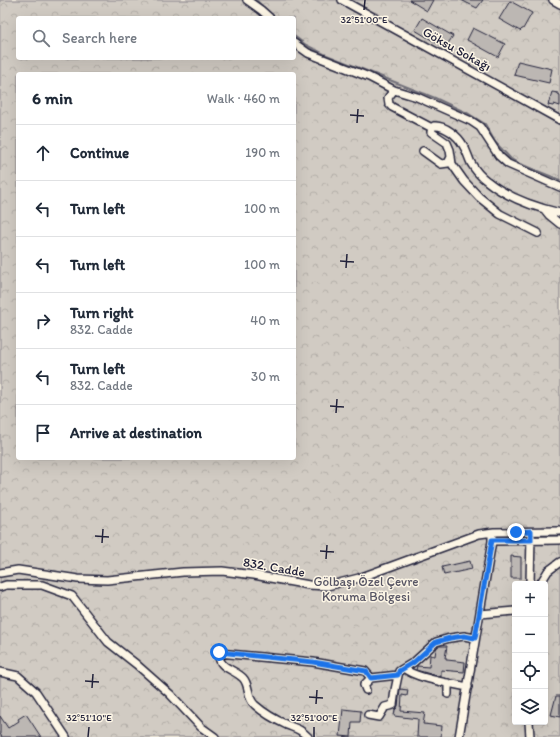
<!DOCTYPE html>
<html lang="en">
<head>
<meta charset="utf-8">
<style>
  :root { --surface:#fff; --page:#f2f2f3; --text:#1f2937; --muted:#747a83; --line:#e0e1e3 }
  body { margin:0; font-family:Itim,sans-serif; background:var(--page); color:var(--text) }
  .controls { position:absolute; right:12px; bottom:12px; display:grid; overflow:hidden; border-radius:4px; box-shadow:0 4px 16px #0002 }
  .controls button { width:36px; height:36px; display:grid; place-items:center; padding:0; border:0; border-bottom:1px solid var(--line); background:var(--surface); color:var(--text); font:20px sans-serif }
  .stop { position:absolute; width:12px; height:12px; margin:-9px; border:3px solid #1a73e8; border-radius:50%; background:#fff }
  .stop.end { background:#1a73e8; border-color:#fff; box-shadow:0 1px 4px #0008 }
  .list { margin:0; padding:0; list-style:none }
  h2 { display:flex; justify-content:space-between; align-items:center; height:52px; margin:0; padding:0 16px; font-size:17px }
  h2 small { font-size:13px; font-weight:400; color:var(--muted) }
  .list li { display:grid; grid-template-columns:26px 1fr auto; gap:12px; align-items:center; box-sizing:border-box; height:56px; padding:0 16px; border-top:1px solid var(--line) }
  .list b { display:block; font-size:15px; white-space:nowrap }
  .list p { margin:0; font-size:13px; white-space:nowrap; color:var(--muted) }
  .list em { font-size:13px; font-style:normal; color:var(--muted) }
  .icon { flex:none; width:22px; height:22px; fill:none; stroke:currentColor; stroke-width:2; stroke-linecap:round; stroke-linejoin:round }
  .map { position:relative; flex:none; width:560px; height:737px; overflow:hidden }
  .search { position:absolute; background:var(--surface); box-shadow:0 4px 16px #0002; left:16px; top:16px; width:280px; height:44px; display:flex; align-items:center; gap:10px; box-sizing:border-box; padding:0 14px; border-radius:4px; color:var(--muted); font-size:15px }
  .panel { position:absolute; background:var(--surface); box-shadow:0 4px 16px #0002; left:16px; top:72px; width:280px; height:388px; border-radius:4px }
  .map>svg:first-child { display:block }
  .forest { fill:url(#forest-crowns); stroke:#7a767f; fill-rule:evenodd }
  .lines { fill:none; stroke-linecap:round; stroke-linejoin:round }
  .stream { stroke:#716f79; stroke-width:2 }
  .building { fill:#bcb7b3; stroke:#22223b }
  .minor-casing { stroke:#22223b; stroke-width:10 }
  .minor { stroke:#fcf5e5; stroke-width:7 }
  .route { stroke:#1a73e8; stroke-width:5 }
  .ticks { fill:none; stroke:#22223b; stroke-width:1.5 }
  .labels { text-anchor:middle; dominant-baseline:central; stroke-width:3; stroke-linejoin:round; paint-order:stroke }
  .street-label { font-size:13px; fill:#22223b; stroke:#fcf5e5 }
  .park-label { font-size:13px; fill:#575564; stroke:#fcf5e5 }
  .ticks-label { font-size:10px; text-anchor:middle; fill:#22223b; stroke:#fcf5e5; stroke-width:3; stroke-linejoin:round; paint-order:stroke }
</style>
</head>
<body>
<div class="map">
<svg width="560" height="737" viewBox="0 0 560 737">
  <defs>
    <pattern id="forest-crowns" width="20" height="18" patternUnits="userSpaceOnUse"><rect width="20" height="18" fill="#d1cbc3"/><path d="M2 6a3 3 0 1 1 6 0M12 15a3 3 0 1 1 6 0" fill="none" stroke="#b3aea8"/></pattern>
  </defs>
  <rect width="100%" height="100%" fill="#efe8db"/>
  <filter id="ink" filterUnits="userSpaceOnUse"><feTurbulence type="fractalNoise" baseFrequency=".025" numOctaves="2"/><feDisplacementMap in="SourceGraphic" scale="8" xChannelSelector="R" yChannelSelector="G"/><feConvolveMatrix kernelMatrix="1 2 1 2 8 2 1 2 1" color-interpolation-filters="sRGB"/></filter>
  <g filter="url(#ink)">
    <path class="forest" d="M0,0H560V737H0ZM18,18H294V58H18ZM18,74H294V458H18ZM515,584H545V722H515Z"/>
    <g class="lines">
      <path class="stream" d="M256,0L275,18
        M294,36L306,45L324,54L435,98L469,114L485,124L495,142L511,159L520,164L560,180"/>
    </g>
    <path class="building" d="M409,0H433L427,11Z
      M461,0H483L477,8Z
      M510,1L532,13L523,29H522L520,31L499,19Z
      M422,18L453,36L445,48L415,30Z
      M473,28L505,44L498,57L467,40Z
      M518,61L552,69L549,83L514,75Z
      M552,92L558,93V94L560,95V106L554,104L553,106L548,105Z
      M511,556L521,557V578H511Z
      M470,561L472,569L444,575L442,567Z
      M438,646H447L445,658H447V660L465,662L464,672L441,670V677L416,670L417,666L429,667L430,655L435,656L436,649Z
      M400,689L408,690L407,696L402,695L401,711L425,713L423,724L442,726L441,737H417L418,719L394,716L395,710L398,706Z
      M556,696H560V717L551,715Z
      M343,709L361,711L360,722H352L351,737L340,736Z
      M26,714L41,737H2L0,734V716L8,728L19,721L18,719Z"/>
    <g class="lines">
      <g class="minor-casing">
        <path id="minor" d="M247,0L261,10L270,18
          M342,0L560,120
          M553,0L560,4
          M294,43L308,53L369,77L394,90L417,97L471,121L480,127L499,156L508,164L560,187
          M394,90L388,98L389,104L392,107L432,128
          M423,151L441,164L448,163L451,157
          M545,210L549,215L560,224
          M538,233L500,214L479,197L464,181L452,164L450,150L447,143L431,132L432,128L434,126C445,125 458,136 463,145C467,151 468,157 471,163C475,170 480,176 487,181C508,198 534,207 560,213
          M492,541L560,540
          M0,573L18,570L78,579L107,580L183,572L222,571L254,575L309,585L327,586L359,578L479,534L494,532L560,531
          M530,584L531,535
          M540,584L548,571L560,562
          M0,587L6,585H42L72,596L108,642L136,664L170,694L201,727L215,737
          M480,614L515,611
          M404,668C413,678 453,684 468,687
          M0,672L18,676L36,692L66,737
          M366,690L364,685L371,678
          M448,694V683
          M368,715L379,717L385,707L393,705L395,690L399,671L414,662L436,642L450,638L464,636L475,638
          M529,722L530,737
          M308,737C300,729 297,729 287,725C276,720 264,713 255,705C247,699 250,685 243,678C233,668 218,669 219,653L313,662L365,671L371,678L398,675
          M459,737L492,541V537"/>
      </g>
      <use href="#minor" class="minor"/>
    </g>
  </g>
  <g class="lines" filter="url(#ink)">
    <path class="route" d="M219,652L313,662L366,671L371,678L398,675L399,671L414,662L436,642L450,638L464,636L475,638L492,540H531V531L516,532"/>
  </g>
  <path class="ticks" d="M364,10L365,0M350,115L364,116M357,123L358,109M340,261L354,262M346,268L347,254M330,406L344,407M336,413L337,399M95,536L109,537M102,543L103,529M320,551L334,552M326,559L327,545M85,681L99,682M92,688L93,674M309,697L323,698M316,704L317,690M88,737L89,727M314,737V727"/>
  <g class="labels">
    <g class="street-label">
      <text transform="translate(457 49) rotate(29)">Göksu Sokağı</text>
      <text transform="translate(274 567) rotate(10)">832. Cadde</text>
    </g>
    <g class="park-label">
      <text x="366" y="581">Gölbaşı Özel Çevre<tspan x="366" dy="15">Koruma Bölgesi</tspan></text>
    </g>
  </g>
  <g class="ticks-label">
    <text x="364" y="23">32°51'00"E</text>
    <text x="89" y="721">32°51'10"E</text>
    <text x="314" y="721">32°51'00"E</text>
  </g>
</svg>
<div class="controls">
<button>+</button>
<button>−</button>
<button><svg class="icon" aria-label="locate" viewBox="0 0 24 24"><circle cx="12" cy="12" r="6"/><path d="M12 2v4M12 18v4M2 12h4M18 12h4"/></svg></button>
<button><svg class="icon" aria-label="layers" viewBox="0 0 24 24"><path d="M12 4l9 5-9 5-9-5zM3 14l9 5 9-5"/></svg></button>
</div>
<div class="stop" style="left:219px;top:652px"></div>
<div class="stop end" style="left:516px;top:532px"></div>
<div class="search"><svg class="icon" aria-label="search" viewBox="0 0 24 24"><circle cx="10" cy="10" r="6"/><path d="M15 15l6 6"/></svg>Search here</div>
<section class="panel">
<h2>6 min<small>Walk · 460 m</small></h2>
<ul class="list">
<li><svg class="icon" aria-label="ahead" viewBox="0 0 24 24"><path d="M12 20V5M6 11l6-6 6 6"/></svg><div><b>Continue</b></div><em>190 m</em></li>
<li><svg class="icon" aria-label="left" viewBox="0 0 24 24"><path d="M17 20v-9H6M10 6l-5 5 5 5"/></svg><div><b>Turn left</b></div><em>100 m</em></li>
<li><svg class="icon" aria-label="left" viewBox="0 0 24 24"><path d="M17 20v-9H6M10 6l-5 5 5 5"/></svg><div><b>Turn left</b></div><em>100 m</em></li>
<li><svg class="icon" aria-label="right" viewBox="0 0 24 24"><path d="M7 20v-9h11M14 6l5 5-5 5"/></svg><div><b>Turn right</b><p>832. Cadde</p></div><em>40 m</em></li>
<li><svg class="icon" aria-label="left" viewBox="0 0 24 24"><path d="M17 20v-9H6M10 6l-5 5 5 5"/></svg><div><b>Turn left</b><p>832. Cadde</p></div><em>30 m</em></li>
<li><svg class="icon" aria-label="arrive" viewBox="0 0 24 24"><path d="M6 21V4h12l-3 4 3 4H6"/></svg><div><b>Arrive at destination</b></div></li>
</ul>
</section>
</div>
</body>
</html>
